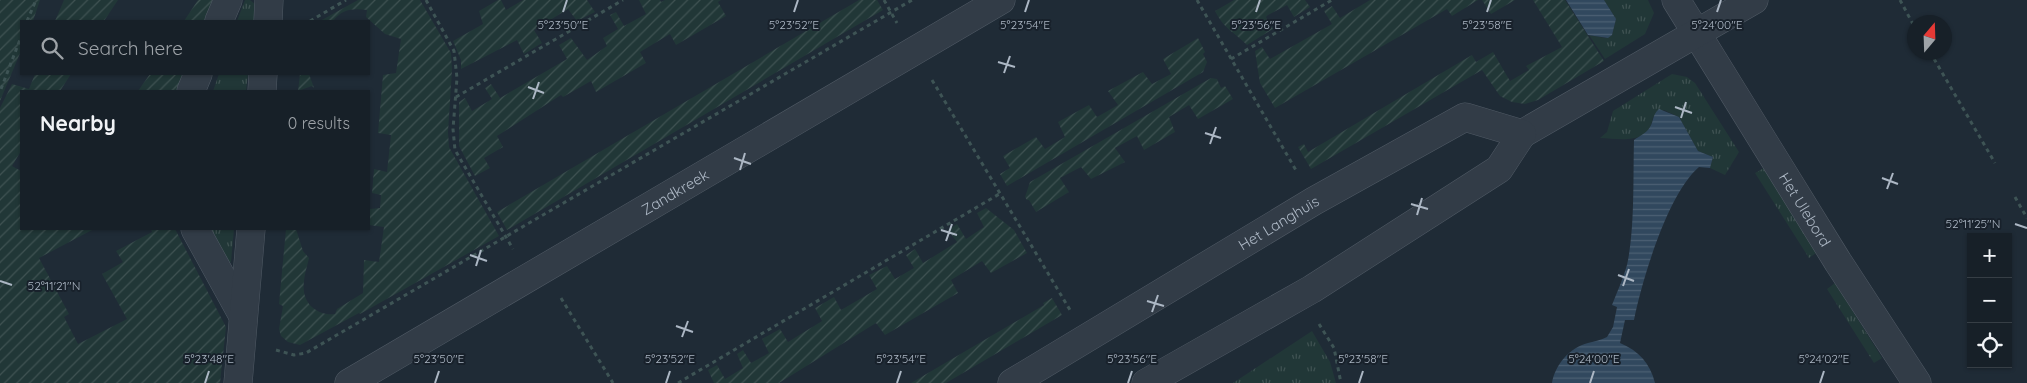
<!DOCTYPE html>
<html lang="en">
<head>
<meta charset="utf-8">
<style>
  :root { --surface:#172028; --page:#202830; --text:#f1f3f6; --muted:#9ea3a8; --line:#363e45 }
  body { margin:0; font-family:Quicksand,sans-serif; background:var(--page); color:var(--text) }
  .controls { position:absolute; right:15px; bottom:15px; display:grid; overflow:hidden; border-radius:0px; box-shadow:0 1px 4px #0004 }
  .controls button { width:45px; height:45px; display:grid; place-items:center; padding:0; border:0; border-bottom:1px solid var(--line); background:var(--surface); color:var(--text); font:25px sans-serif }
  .compass { position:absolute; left:1907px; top:15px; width:45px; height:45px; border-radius:50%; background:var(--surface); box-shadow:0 1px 4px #0004; rotate:19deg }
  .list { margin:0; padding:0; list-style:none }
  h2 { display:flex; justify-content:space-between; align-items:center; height:65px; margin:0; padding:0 20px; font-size:21px }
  h2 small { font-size:16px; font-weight:400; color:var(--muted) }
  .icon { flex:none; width:28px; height:28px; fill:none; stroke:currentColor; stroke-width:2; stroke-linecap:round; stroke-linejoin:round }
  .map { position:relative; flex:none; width:2027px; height:383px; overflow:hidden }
  .search { position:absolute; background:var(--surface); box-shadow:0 1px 4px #0004; left:20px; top:20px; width:350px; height:55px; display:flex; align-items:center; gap:12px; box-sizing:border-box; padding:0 18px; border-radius:0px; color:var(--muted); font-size:19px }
  .panel { position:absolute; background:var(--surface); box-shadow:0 1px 4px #0004; left:20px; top:90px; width:350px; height:140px; border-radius:0px }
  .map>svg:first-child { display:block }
  .grass { fill:url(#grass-tufts) }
  .garden { fill:url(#garden-furrows) }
  .water { fill:url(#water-rules) }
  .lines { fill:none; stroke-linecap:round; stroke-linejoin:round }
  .minor-casing { stroke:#505a65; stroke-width:29 }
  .path { stroke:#3e5455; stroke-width:3; stroke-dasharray:4 4; stroke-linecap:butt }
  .minor { stroke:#323c47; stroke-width:28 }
  .ticks { fill:none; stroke:#acb7c4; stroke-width:2 }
  .labels { text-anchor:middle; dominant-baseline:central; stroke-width:4; stroke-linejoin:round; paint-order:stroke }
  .street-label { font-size:15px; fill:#acb7c4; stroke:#18212b }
  .ticks-label { font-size:12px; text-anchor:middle; fill:#acb7c4; stroke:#18212b; stroke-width:4; stroke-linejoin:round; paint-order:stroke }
</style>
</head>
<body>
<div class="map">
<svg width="2027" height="383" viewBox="0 0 2027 383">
  <defs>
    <pattern id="grass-tufts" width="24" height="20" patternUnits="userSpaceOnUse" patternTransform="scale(1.25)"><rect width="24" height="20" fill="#213737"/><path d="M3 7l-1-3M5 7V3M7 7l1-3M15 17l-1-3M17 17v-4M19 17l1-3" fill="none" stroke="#3f5252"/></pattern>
    <pattern id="garden-furrows" width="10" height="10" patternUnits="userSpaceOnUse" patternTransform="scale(1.25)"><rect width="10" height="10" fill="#213737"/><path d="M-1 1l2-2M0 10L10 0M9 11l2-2" fill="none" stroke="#3f5252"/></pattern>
    <pattern id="water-rules" width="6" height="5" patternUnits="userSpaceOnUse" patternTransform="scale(1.25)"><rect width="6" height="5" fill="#31485e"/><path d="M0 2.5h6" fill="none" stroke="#4c6073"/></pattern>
  </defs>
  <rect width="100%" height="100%" fill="#1f2b36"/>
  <path class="grass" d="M245,0H250L256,5L254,21H237Z
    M1604,0H1648L1654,13L1645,34L1605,59L1589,35L1605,38L1612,35L1616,19Z
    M219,74H248L246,91H213Z
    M1672,74L1687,77L1695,83L1739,152L1725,175L1710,168L1713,157L1698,151L1679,117L1664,110L1653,117C1649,145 1622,139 1600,138L1607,132L1613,111Z
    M1764,168L1816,253L1809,258L1755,173Z
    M208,229H234L231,262L228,263Z
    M1835,283L1882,358L1874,363L1827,289Z
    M1312,331L1330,362L1336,383H1233Z"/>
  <path class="garden" d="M0,0H40L33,21H21V51L0,101Z
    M64,0H118L104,21H55Z
    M198,0H214L208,21H184Z
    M358,0H420L451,53L452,70L448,132L449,147L499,236L360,314L359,313L300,345L288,342L281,336L279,329L283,306L279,304L286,229H296L303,251L309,258C305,275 298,294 312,307C319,313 326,315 335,314L337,309L363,293L364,260L379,262L384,227L369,225L370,209L380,208L381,195L372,193L374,169L387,172L391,135L378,133L383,75L396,73L401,39L385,34L366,17L367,10C353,8 342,9 333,21H320Z
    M498,0H501L506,10L523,0H587L595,12L577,21L568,9L534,30L542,43L524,54L517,40L461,69V60L453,41L483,24L479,11Z
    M639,0H660L661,2L665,0H721L718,2L726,16L676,45L670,34L640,52L646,63L596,92L591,81L563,97L561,95L497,136L503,147L484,158L490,168L475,176L459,146V102L465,98L472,111L492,99L485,88L491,84L500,98L567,59L559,45L571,38L587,60L607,46L603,38L618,29L610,15L616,12L624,26L646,14Z
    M859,0H877L883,10L507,230L497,212Z
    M1234,0H1305L1310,7L1294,17L1287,5L1268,15L1266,17L1273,29L1247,45C1233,31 1224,29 1215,11Z
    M1370,0H1478L1452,16L1447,9L1275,108L1260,83L1255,51L1262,47L1270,59L1332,24L1324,11L1332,6L1340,18Z
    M1482,0H1515L1491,14Z
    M1533,0H1565L1604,61L1538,100L1525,104L1512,102L1500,96L1482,70L1311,169L1298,147L1304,144L1308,152L1472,55L1476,62L1493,52L1510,81L1529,70L1526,66L1562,47Z
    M1198,38L1205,52L1203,54L1207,62L1203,72L1007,186L1000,174L1010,168L1003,156L1036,137L1045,149L1065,137L1058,122L1089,105L1097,117L1118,105L1108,91L1143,72L1152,84L1171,74L1163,59Z
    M35,74H71L60,91H21V151L12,166L21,171V229H94L39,258L69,314L64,317L78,344L127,319L102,274L123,262L116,251L152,232L151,229H175L226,327L220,383H0V108L12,84L29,89Z
    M150,74H190L184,91H138Z
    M300,74H309L314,88L312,86L298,91Z
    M1211,78L1217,79L1221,88L1225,86L1233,99L1198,119L1189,105L1169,117L1175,132L1144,150L1137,136L1115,148L1125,162L1091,179L1081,167L1060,178L1069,192L1036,212L1029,200H1027L1025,197L1030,182Z
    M986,208L1014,230L1027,253L991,273L982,261L951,280L958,293L885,335L876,323L779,383H714L708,370L717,365L725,379L743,368L737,354L743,350L751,363L769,353L762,339L780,329L788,342L822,321L815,308L834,297L841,310L877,289L869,275L887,266L895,279L914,268L906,255L915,249L923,263L957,242L948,230L957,224L966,239L984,227L977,213Z
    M1052,298L1062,315L946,383H911L1044,305L1043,303Z"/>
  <path class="water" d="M1566,0H1604L1616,19L1612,35L1608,38L1588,35Z
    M1659,109L1679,117L1698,151L1713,157L1710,168L1699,167C1668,193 1642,280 1634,320H1625L1620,343C1639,351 1650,363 1655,383H1552C1555,365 1570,347 1588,343C1595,341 1601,340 1607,337L1613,327L1617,307L1612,305C1617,292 1623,279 1627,265C1635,229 1633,177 1634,140C1639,136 1647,133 1650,127C1654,121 1652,115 1659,109Z"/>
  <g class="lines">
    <g class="minor-casing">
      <g id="minor">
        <path id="s1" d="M1676,0L1838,262L1917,383"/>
        <path d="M219,21L228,0"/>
        <path d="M268,21L269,0"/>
        <path d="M191,91L198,74"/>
        <path d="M262,91L263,74"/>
        <path d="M1522,134L1754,0"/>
        <path d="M195,229L243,316"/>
        <path d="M238,383L251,229"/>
        <path id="s2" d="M349,383L1001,0"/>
        <path id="s3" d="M1012,383L1314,201L1465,117L1522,134L1499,169L1312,289L1146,383"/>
      </g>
    </g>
    <path class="path" d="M426,0L454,51L457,78L453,129L455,150L513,249
      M884,0L897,23
      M1197,0L1297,172
      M1900,0L1914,26
      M27,21L36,0
      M310,21L346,0
      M1930,52L1995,163
      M1231,59L1332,0
      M932,80L1070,310
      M1,89L21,37
      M456,97L623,0
      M2015,197L2027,218
      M561,298L613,383
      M1319,324L1334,348L1341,383
      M276,350L294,355L306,353L912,0
      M678,383L1001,193"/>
    <use href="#minor" class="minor"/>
  </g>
  <path class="ticks" d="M563,12L567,0M794,12L798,0M1025,12L1029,0M1256,12L1260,0M1487,12L1491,0M1717,12L1721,0M998,62L1015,67M1004,73L1010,56M528,87L544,93M533,99L539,82M1675,107L1692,113M1681,118L1686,102M1205,133L1221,138M1210,144L1216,127M734,158L751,164M740,170L745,153M1882,178L1898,184M1887,189L1893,173M1411,204L1428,209M1417,215L1422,198M2015,224L2027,228M941,230L957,235M946,241L952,224M470,255L487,261M476,266L481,250M1618,275L1634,281M0,281L12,285M1623,286L1629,269M1147,301L1164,306M1152,312L1158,295M676,326L693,332M682,337L688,321M205,383L209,371M435,383L439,371M666,383L670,371M897,383L901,371M1128,383L1132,371M1359,383L1363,371M1590,383L1594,371M1820,383L1824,371"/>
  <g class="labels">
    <g class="street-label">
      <text stroke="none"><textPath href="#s2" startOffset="378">Zandkreek</textPath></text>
      <text stroke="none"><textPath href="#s1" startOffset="246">Het Ulebord</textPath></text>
      <text stroke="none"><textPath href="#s3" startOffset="311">Het Langhuis</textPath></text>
    </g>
  </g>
  <g class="ticks-label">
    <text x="563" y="29">5°23'50"E</text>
    <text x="794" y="29">5°23'52"E</text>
    <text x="1025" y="29">5°23'54"E</text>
    <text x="1256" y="29">5°23'56"E</text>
    <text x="1487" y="29">5°23'58"E</text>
    <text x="1717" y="29">5°24'00"E</text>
    <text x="1973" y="228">52°11'25"N</text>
    <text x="54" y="290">52°11'21"N</text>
    <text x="209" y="363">5°23'48"E</text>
    <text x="439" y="363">5°23'50"E</text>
    <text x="670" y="363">5°23'52"E</text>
    <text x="901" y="363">5°23'54"E</text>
    <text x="1132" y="363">5°23'56"E</text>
    <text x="1363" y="363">5°23'58"E</text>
    <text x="1594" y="363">5°24'00"E</text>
    <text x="1824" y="363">5°24'02"E</text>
  </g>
</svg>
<div class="controls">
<button>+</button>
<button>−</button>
<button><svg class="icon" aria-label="locate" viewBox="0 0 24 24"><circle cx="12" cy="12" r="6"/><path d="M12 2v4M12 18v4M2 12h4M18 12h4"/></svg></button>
</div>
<svg class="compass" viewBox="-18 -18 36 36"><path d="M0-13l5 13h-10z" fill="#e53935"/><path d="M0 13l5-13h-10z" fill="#9ea3a8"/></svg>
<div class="search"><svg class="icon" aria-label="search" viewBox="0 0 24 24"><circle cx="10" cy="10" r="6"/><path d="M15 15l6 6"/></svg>Search here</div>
<section class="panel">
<h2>Nearby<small>0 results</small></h2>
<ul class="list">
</ul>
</section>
</div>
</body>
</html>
